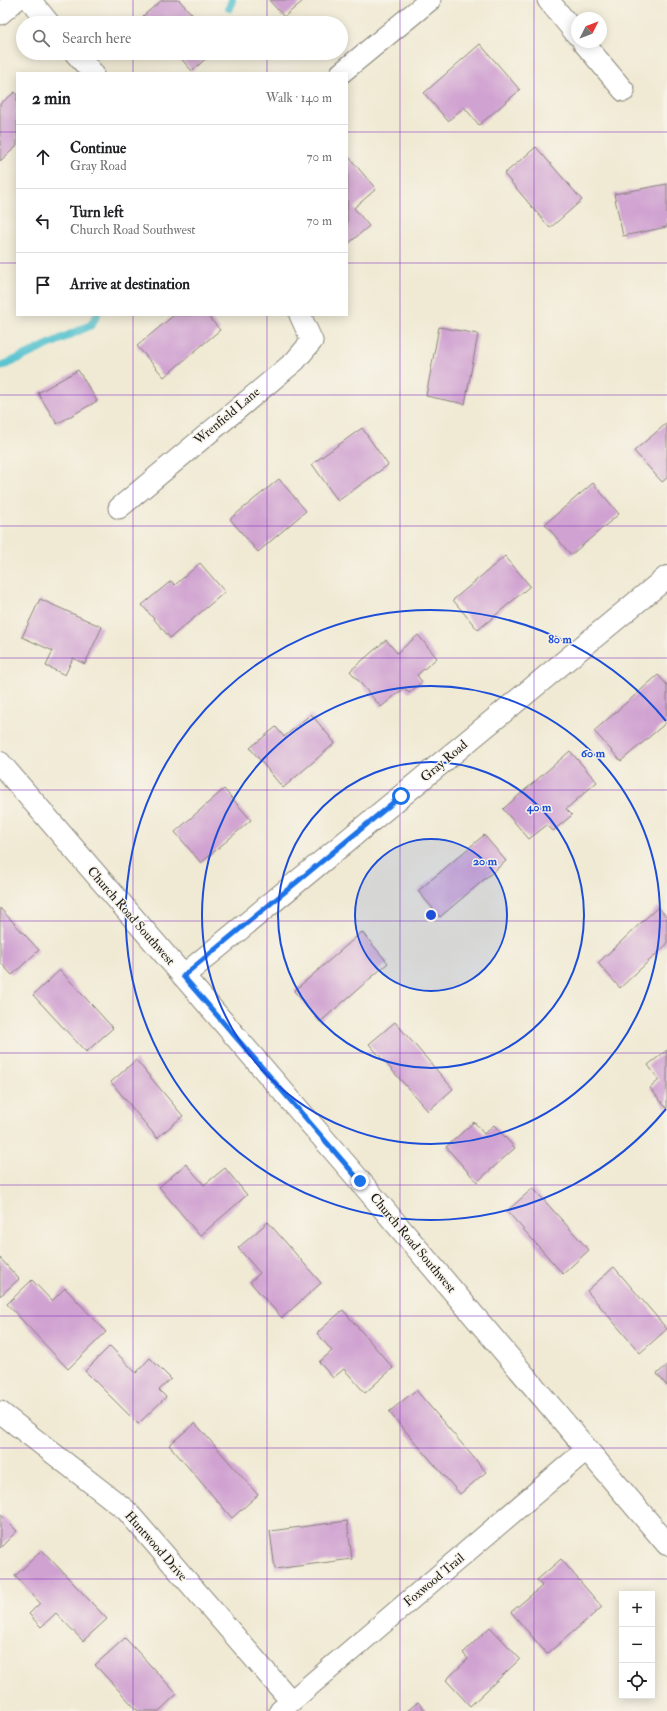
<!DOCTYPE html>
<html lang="en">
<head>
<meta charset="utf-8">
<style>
  :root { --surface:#fff; --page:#f6f6f6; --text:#202124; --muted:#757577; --line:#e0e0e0 }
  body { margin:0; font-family:"IM FELL Double Pica",serif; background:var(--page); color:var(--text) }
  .controls { position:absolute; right:12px; bottom:12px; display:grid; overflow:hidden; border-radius:0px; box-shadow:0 2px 10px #0003 }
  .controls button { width:36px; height:36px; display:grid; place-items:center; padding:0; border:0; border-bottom:1px solid var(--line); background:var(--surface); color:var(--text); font:20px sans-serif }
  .compass { position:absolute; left:571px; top:12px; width:36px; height:36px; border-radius:50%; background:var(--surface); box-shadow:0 2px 10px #0003; rotate:48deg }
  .stop { position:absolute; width:12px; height:12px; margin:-9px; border:3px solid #1a73e8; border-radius:50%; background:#fff }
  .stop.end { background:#1a73e8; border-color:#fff; box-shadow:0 1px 4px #0008 }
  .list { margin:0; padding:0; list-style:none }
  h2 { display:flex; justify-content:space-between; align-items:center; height:52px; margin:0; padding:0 16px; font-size:17px }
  h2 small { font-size:13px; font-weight:400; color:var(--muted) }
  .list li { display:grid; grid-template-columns:26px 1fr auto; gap:12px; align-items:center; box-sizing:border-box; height:64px; padding:0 16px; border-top:1px solid var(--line) }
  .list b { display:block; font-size:15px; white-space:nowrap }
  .list p { margin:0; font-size:13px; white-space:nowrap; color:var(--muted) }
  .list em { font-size:13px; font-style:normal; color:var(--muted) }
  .icon { flex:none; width:22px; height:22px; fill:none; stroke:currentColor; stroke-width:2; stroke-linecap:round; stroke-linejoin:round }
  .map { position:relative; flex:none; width:667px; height:1711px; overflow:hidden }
  .search { position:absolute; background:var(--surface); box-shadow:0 2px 10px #0003; left:16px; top:16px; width:332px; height:44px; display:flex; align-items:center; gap:10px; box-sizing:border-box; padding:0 14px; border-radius:22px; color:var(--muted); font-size:15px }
  .panel { position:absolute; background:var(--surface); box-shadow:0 2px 10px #0003; left:16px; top:72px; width:332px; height:244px; border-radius:0px }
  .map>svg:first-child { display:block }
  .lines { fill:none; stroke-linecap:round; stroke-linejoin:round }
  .stream { stroke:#56c2cf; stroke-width:8 }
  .building { fill:#d0a2d1 }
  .street-casing { stroke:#868378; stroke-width:23 }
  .secondary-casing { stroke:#868378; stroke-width:24 }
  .street { stroke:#fff; stroke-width:21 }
  .secondary { stroke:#fff; stroke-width:22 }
  .route { stroke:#1a73e8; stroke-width:5 }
  .grid { fill:none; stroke:#7b2cbf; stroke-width:1; stroke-opacity:0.55 }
  .ring { fill:none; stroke:#1d4ed8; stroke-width:2 }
  .labels { text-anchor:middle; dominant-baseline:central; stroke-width:3; stroke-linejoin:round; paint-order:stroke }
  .street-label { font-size:13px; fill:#1c1c1c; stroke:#f7f3e8 }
  .centre { fill:#1d4ed8; stroke:#f7f3e8; stroke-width:2 }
  .ring-label { font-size:12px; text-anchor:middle; font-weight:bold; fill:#1d4ed8; stroke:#f7f3e8; stroke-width:3; stroke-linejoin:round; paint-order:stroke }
</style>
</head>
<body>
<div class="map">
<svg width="667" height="1711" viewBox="0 0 667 1711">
  <rect width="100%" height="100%" fill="#f7f3e8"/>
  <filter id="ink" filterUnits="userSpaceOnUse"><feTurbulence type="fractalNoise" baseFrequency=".025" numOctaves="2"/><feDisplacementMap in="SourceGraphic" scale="8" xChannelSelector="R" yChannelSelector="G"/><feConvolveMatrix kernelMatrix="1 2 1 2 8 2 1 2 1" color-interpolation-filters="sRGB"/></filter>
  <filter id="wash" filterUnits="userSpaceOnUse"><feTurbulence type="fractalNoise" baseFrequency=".012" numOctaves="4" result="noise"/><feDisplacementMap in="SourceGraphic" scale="16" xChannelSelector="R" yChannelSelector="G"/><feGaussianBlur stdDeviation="0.9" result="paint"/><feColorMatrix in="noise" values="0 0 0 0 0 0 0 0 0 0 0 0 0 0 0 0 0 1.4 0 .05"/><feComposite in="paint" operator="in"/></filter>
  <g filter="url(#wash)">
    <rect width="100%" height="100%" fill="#f0ead4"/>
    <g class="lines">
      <path class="stream" d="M229,8L232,0
        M0,367L91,325L97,315"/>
    </g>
    <g id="blocks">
      <path class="building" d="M162,0H179L200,23H149L143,16Z
        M269,0H304L284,17Z
        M480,44L520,90L479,125L464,107L448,121L424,93Z
        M176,53H212L192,71Z
        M15,92L17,95V146L0,161V104Z
        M536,147L582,200L550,228L504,174Z
        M348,156L376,189L354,208L369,226L347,245Z
        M667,184V227L623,236L614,194Z
        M174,315H207L220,330L164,377L137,346Z
        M439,327L478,334L465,404L426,396Z
        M78,370L97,401L57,424L38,393Z
        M667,423V478L662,482L634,451Z
        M362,428L388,465L338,501L312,464Z
        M279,479L306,511L258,552L230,519Z
        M593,483L619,514L571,555L545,524Z
        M505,556L530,586L478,630L453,600Z
        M200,563L225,592L170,638L142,605L171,581L175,585Z
        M40,599L102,627L85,664L73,658L65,675L46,666L53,651L22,637Z
        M418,635L437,658L417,675L422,682L409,693L404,688L381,707L350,671L386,640L397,653Z
        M658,675L667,685V722L621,761L594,731Z
        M311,714L335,743L283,788L250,748L276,727L284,737Z
        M570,751L597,782L566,809L572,815L553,831L547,825L529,839L503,809Z
        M224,789L251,820L201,863L175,832Z
        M484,835L506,861L440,917L418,891Z
        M658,907L667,917V944L620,988L598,963Z
        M0,908L39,950L12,975L0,962Z
        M362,932L388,963L320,1022L294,991Z
        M60,970L113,1028L86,1052L33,995Z
        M395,1022L453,1089L428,1111L369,1044Z
        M667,1050V1109L650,1088L659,1080L648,1065Z
        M136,1060L183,1116L157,1138L111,1082Z
        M474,1122L484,1134L494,1125L515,1148L477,1182L446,1147Z
        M186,1164L204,1185L225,1168L247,1195L200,1236L159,1187Z
        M533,1188L589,1250L563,1274L507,1211Z
        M268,1222L321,1283L282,1318L250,1282L260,1273L238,1248Z
        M0,1258L19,1279L0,1296Z
        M614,1267L667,1329L640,1353L587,1291Z
        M32,1280L52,1301L65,1288L106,1332L68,1369L7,1304Z
        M343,1310L393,1368L365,1393L344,1369L333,1378L319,1362L332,1351L317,1333Z
        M110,1346L136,1373L150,1358L171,1379L159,1390L166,1397L138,1424L85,1371Z
        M667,1365V1386L657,1374Z
        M416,1390L486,1472L460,1494L389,1412Z
        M195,1423L258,1495L232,1518L169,1445Z
        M0,1514L17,1531L0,1548Z
        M347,1521L352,1559L275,1569L270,1531Z
        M42,1550L107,1619L83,1641L56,1613L41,1627L29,1614L40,1603L15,1576Z
        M561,1559L602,1607L547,1654L511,1612L542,1586L537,1580Z
        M490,1627L520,1659L470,1706L446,1680L468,1659L463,1653Z
        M125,1638L177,1694L159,1711H138L95,1665Z
        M418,1702L426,1711H407Z"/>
    </g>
  </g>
  <g filter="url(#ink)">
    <use href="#blocks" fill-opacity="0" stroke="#868378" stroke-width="1"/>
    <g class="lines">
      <g class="street-casing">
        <path id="street" d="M30,0L49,23
          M548,0L577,35
          M0,14L16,0
          M583,42L624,91
          M75,53L93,73
          M341,73L430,0
          M119,508L295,361L312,341L300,315
          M0,1412L126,1510L291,1701
          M280,1711L587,1449"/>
      </g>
      <g class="secondary-casing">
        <path id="secondary" d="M0,763L360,1181L667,1544
          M183,976L667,577"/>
      </g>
      <use href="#street" class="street"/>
      <use href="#secondary" class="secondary"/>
    </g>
  </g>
  <g class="lines" filter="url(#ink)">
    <path class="route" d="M360,1181L183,976L401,796"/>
  </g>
  <path class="grid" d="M133,0V23M267,0V23M400,0V1711M534,0V1711M133,53V73M267,53V73M0,132H17M347,132H667M0,263H17M347,263H667M133,315V1711M267,315V1711M0,395H667M0,526H667M0,658H667M0,790H667M0,921H667M0,1053H667M0,1185H667M0,1316H667M0,1448H667M0,1579H667"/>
  <circle cx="431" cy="915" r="76" fill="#1d4ed8" fill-opacity=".12"/>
  <g class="ring">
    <circle cx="431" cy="915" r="76"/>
    <circle cx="431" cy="915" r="153"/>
    <circle cx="431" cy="915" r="229"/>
    <path d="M666 1109A305 305 0 1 1 666 721"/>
  </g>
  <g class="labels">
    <g class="street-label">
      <text transform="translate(227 416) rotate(-40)">Wrenfield Lane</text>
      <text transform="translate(444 761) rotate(-40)">Gray Road</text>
      <text transform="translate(131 916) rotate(49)">Church Road Southwest</text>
      <text transform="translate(413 1243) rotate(50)">Church Road Southwest</text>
      <text transform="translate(156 1546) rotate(49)">Huntwood Drive</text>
      <text transform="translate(434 1580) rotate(-40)">Foxwood Trail</text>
    </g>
  </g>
  <circle cx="431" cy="915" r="6" class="centre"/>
  <g class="ring-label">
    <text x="560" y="643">80 m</text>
    <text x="593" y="757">60 m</text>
    <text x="539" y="811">40 m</text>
    <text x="485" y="865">20 m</text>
  </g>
</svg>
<div class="controls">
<button>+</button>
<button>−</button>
<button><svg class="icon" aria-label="locate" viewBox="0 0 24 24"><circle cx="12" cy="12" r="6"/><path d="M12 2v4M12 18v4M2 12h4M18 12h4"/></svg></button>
</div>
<svg class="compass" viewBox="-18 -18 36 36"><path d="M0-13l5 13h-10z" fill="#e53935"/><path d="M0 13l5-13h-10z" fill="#757577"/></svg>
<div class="stop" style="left:401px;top:796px"></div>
<div class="stop end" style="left:360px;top:1181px"></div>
<div class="search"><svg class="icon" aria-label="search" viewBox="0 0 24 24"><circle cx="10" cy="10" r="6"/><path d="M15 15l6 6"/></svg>Search here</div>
<section class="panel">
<h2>2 min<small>Walk · 140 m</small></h2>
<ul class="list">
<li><svg class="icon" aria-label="ahead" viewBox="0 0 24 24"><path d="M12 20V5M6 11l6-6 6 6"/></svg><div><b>Continue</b><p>Gray Road</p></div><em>70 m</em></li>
<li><svg class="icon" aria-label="left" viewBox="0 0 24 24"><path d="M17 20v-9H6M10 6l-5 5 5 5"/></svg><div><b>Turn left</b><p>Church Road Southwest</p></div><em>70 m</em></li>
<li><svg class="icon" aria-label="arrive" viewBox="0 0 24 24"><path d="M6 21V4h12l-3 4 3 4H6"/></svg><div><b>Arrive at destination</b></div></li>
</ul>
</section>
</div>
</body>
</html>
